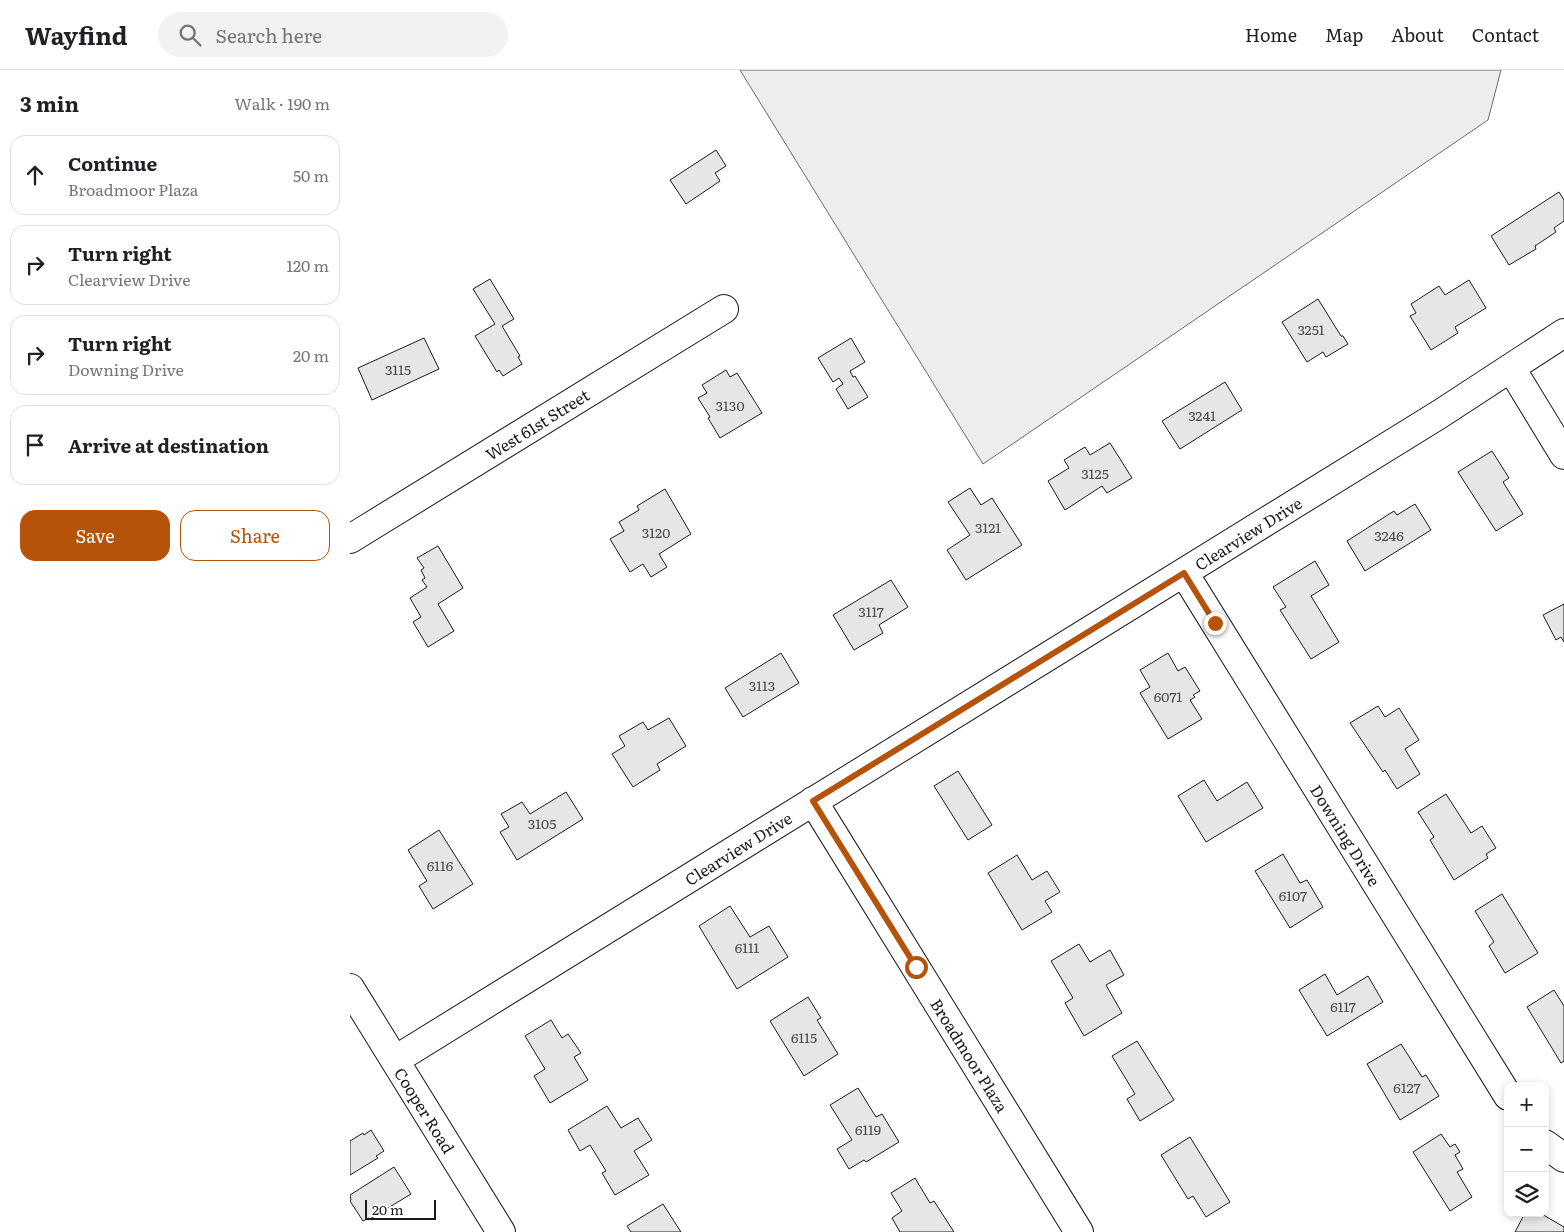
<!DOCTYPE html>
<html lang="en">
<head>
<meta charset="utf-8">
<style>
  :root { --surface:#fff; --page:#f2f2f2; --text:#202124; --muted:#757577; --line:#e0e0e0; --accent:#b45309 }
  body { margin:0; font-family:Literata,serif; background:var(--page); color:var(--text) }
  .controls { position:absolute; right:15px; bottom:15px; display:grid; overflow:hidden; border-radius:10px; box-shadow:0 2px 8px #0003 }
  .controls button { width:45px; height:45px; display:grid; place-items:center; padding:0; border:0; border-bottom:1px solid var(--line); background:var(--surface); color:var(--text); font:25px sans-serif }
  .scale { position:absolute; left:15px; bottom:12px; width:71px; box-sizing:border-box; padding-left:5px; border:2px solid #1a1a1a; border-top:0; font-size:14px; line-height:18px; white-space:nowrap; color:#1a1a1a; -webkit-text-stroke:4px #fff; paint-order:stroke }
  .stop { position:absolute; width:15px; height:15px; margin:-11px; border:4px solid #b45309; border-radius:50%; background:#fff }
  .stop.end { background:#b45309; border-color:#fff; box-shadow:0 1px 5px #0008 }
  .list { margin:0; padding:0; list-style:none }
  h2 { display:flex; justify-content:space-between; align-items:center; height:65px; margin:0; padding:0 20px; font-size:21px }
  h2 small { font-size:16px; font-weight:400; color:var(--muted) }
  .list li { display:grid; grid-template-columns:32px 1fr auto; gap:15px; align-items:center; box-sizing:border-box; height:80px; margin:0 10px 10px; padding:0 10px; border:1px solid var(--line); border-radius:15px }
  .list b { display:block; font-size:19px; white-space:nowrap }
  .list p { margin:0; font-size:16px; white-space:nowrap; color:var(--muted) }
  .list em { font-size:16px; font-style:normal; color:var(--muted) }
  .actions { display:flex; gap:10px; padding:15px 20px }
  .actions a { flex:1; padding:11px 0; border:1px solid var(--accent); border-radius:15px; text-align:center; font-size:18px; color:var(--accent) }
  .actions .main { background:var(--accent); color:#fff }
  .icon { flex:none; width:28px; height:28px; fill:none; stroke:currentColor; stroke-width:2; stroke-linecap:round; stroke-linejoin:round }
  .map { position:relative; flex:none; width:1214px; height:1162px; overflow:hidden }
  header { display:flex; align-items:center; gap:30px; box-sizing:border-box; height:70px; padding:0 25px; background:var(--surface); border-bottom:1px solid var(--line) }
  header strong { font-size:24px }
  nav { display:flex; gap:28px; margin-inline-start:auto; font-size:18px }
  .search { width:350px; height:45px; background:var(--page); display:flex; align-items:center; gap:12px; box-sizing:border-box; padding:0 18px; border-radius:28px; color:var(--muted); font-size:19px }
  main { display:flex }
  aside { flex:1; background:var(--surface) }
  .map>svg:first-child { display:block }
  .built { fill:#ededed; stroke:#6a6a6a }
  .building { fill:#e6e6e6; stroke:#1a1a1a }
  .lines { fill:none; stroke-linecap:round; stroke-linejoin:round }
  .minor-casing { stroke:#1a1a1a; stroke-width:30 }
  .major-casing { stroke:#1a1a1a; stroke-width:30 }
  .minor { stroke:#fff; stroke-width:28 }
  .major { stroke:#fff; stroke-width:28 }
  .route { stroke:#b45309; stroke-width:6 }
  .labels { text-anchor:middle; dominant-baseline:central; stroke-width:4; stroke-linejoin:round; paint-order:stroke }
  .number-label { font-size:14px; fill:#4d4d4d }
  .street-label { font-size:16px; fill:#1a1a1a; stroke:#fff }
</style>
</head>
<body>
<header>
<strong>Wayfind</strong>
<div class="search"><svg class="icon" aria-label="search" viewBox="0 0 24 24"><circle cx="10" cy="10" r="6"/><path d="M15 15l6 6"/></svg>Search here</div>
<nav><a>Home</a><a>Map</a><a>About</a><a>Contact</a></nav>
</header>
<main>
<aside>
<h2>3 min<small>Walk · 190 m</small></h2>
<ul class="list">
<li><svg class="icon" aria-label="ahead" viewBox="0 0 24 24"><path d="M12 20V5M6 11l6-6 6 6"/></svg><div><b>Continue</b><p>Broadmoor Plaza</p></div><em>50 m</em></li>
<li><svg class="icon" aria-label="right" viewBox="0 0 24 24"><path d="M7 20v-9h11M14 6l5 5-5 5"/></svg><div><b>Turn right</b><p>Clearview Drive</p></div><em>120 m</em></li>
<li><svg class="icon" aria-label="right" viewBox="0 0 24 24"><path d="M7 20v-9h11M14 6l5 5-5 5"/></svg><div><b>Turn right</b><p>Downing Drive</p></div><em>20 m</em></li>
<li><svg class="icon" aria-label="arrive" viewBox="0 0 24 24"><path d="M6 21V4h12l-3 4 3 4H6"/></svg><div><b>Arrive at destination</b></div></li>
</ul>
<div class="actions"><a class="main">Save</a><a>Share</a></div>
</aside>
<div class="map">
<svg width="1214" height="1162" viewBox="0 0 1214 1162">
  <rect width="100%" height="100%" fill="#fff"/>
  <path class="built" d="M390,0H1151L1138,50L633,394Z"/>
  <path class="building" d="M366,80L376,96L365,103L370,111L336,134L320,110Z
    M1209,122L1214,130V151L1204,158L1206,162L1185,176L1186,179L1159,195L1141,166Z
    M140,209L164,249L152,256L170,286L168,287L172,294L153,306L149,300L147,302L125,266L145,254L123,219Z
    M1119,210L1136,238L1105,257L1108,263L1081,280L1060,246L1066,243L1061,234L1089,216L1095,225Z
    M968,229L991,266H993L998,274L976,287L973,282L957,292L932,252Z
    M74,268L89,299L22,330L8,298Z
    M501,268L515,292L500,301L503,307L505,306L518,327L498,339L486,319L493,314L489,308L483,312L468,288Z
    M376,300L380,307L387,303L412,343L370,368L358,348L360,347L348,328L357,323L352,315Z
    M875,312L892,340L830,379L812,351Z
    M760,373L782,408L757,423L752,416L715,440L698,411L719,398L714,390L735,377L740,385Z
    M1142,381L1159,408L1153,412L1173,444L1146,461L1108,402Z
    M620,418L631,435L642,428L672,475L616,510L597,480L620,465L598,432Z
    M315,419L341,464L309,484L317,497L301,507L293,494L280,502L260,469L274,461L269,452L289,440L287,436Z
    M1065,434L1081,460L1015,501L997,471L1044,441L1047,445Z
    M88,476L113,518L88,534L104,561L78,577L63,552L71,547L60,528L77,517L72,510L75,508L71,500L74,498L67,488Z
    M965,491L979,515L961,526L989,572L961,589L930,540L936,537L923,517Z
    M541,510L558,537L529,555L533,563L504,580L483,545Z
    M1214,534V572L1211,567L1206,570L1193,545Z
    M431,583L449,613L393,647L375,618Z
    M818,583L828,601L835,597L850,621L843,625L845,627L840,630L852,649L818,669L790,623L800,617L790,600Z
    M1028,636L1035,647L1049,638L1069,670L1055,679L1070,704L1047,719L1035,700L1033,702L1000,653Z
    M319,648L336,676L307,694L310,700L283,717L262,684L275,676L269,666L293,652L298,660Z
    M608,701L642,755L618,770L584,716Z
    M854,710L867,731L897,712L913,738L856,772L828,726Z
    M216,722L233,749L167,790L150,762L159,757L151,744L172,732L180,744Z
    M1096,724L1121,763L1132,756L1146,778L1136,784L1138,788L1104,810L1080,770L1084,767L1068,742Z
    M89,760L123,814L83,839L69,816L77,811L58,780Z
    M933,784L950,813L957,810L973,837L940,858L905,801Z
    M667,785L682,810L697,801L710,822L695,831L702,842L672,860L638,803Z
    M1152,824L1188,883L1155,903L1139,876L1144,872L1125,841Z
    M380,836L400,867L419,856L438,887L387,919L349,856Z
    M729,874L740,892L760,880L774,905L756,915L772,943L734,966L715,933L723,928L701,891Z
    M975,904L987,925L1018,906L1033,932L977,966L949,920Z
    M1204,920L1214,936V991L1211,993L1177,937Z
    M458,927L471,948L467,950L488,984L454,1006L420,951Z
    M201,950L212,968L218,964L231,983L224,987L238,1010L200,1033L184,1006L195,999L175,966Z
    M787,971L824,1030L790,1051L777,1029L785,1024L762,986Z
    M1051,974L1072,1007L1076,1005L1089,1026L1050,1050L1017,994Z
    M508,1018L526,1047L532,1044L549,1072L516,1092L514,1090L499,1099L487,1079L502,1070L480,1035Z
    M257,1036L271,1058L288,1048L302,1070L284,1081L299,1105L265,1125L252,1103L256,1101L240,1075L230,1081L218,1060Z
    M21,1060L34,1081L26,1086L28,1088L0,1105V1071L13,1063L14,1065Z
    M1091,1064L1100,1077L1105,1074L1110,1082L1105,1085L1113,1099L1107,1102L1122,1127L1100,1141L1063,1082Z
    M840,1067L880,1132L856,1147L843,1126L838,1129L811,1085Z
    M44,1097L61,1124L20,1149L19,1148L13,1151L0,1131L1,1130L0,1125Z
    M565,1108L580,1133L584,1131L604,1162H550L542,1148L552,1141L541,1123Z
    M313,1134L331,1162H281L277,1156Z
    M1175,1143H1190L1214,1157V1162H1165Z"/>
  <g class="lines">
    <g class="minor-casing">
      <path id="minor" d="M1161,298L1214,385
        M0,469L374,239
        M834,503L1158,1026
        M463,731L729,1162
        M45,990L1090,344L1214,263
        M1195,1074L1214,1088"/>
    </g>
    <g class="major-casing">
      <path id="major" d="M0,918L151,1162"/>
    </g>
    <use href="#minor" class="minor"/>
    <use href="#major" class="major"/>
  </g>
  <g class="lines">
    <path class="route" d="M566,897L463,731L834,503L865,553"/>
  </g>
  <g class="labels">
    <g class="number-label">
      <text x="961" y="259">3251</text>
      <text x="48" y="299">3115</text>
      <text x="380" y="335">3130</text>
      <text x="852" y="345">3241</text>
      <text x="745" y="403">3125</text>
      <text x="638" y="457">3121</text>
      <text x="306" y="462">3120</text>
      <text x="1039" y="465">3246</text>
      <text x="521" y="541">3117</text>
      <text x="412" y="615">3113</text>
      <text x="818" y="626">6071</text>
      <text x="192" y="753">3105</text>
      <text x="90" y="795">6116</text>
      <text x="943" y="825">6107</text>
      <text x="397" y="877">6111</text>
      <text x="993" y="936">6117</text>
      <text x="454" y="967">6115</text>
      <text x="1057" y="1017">6127</text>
      <text x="518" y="1059">6119</text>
    </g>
    <g class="street-label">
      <text transform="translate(187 354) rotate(-32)">West 61st Street</text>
      <text transform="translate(898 463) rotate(-32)">Clearview Drive</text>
      <text transform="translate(996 765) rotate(58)">Downing Drive</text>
      <text transform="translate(388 778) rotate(-32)">Clearview Drive</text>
      <text transform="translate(620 985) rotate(58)">Broadmoor Plaza</text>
      <text transform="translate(75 1040) rotate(58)">Cooper Road</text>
    </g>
  </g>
</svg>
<div class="controls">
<button>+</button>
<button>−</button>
<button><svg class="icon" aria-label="layers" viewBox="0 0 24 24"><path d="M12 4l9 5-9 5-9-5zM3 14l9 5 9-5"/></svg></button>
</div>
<div class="scale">20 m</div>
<div class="stop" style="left:566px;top:897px"></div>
<div class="stop end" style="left:865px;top:553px"></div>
</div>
</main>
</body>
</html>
